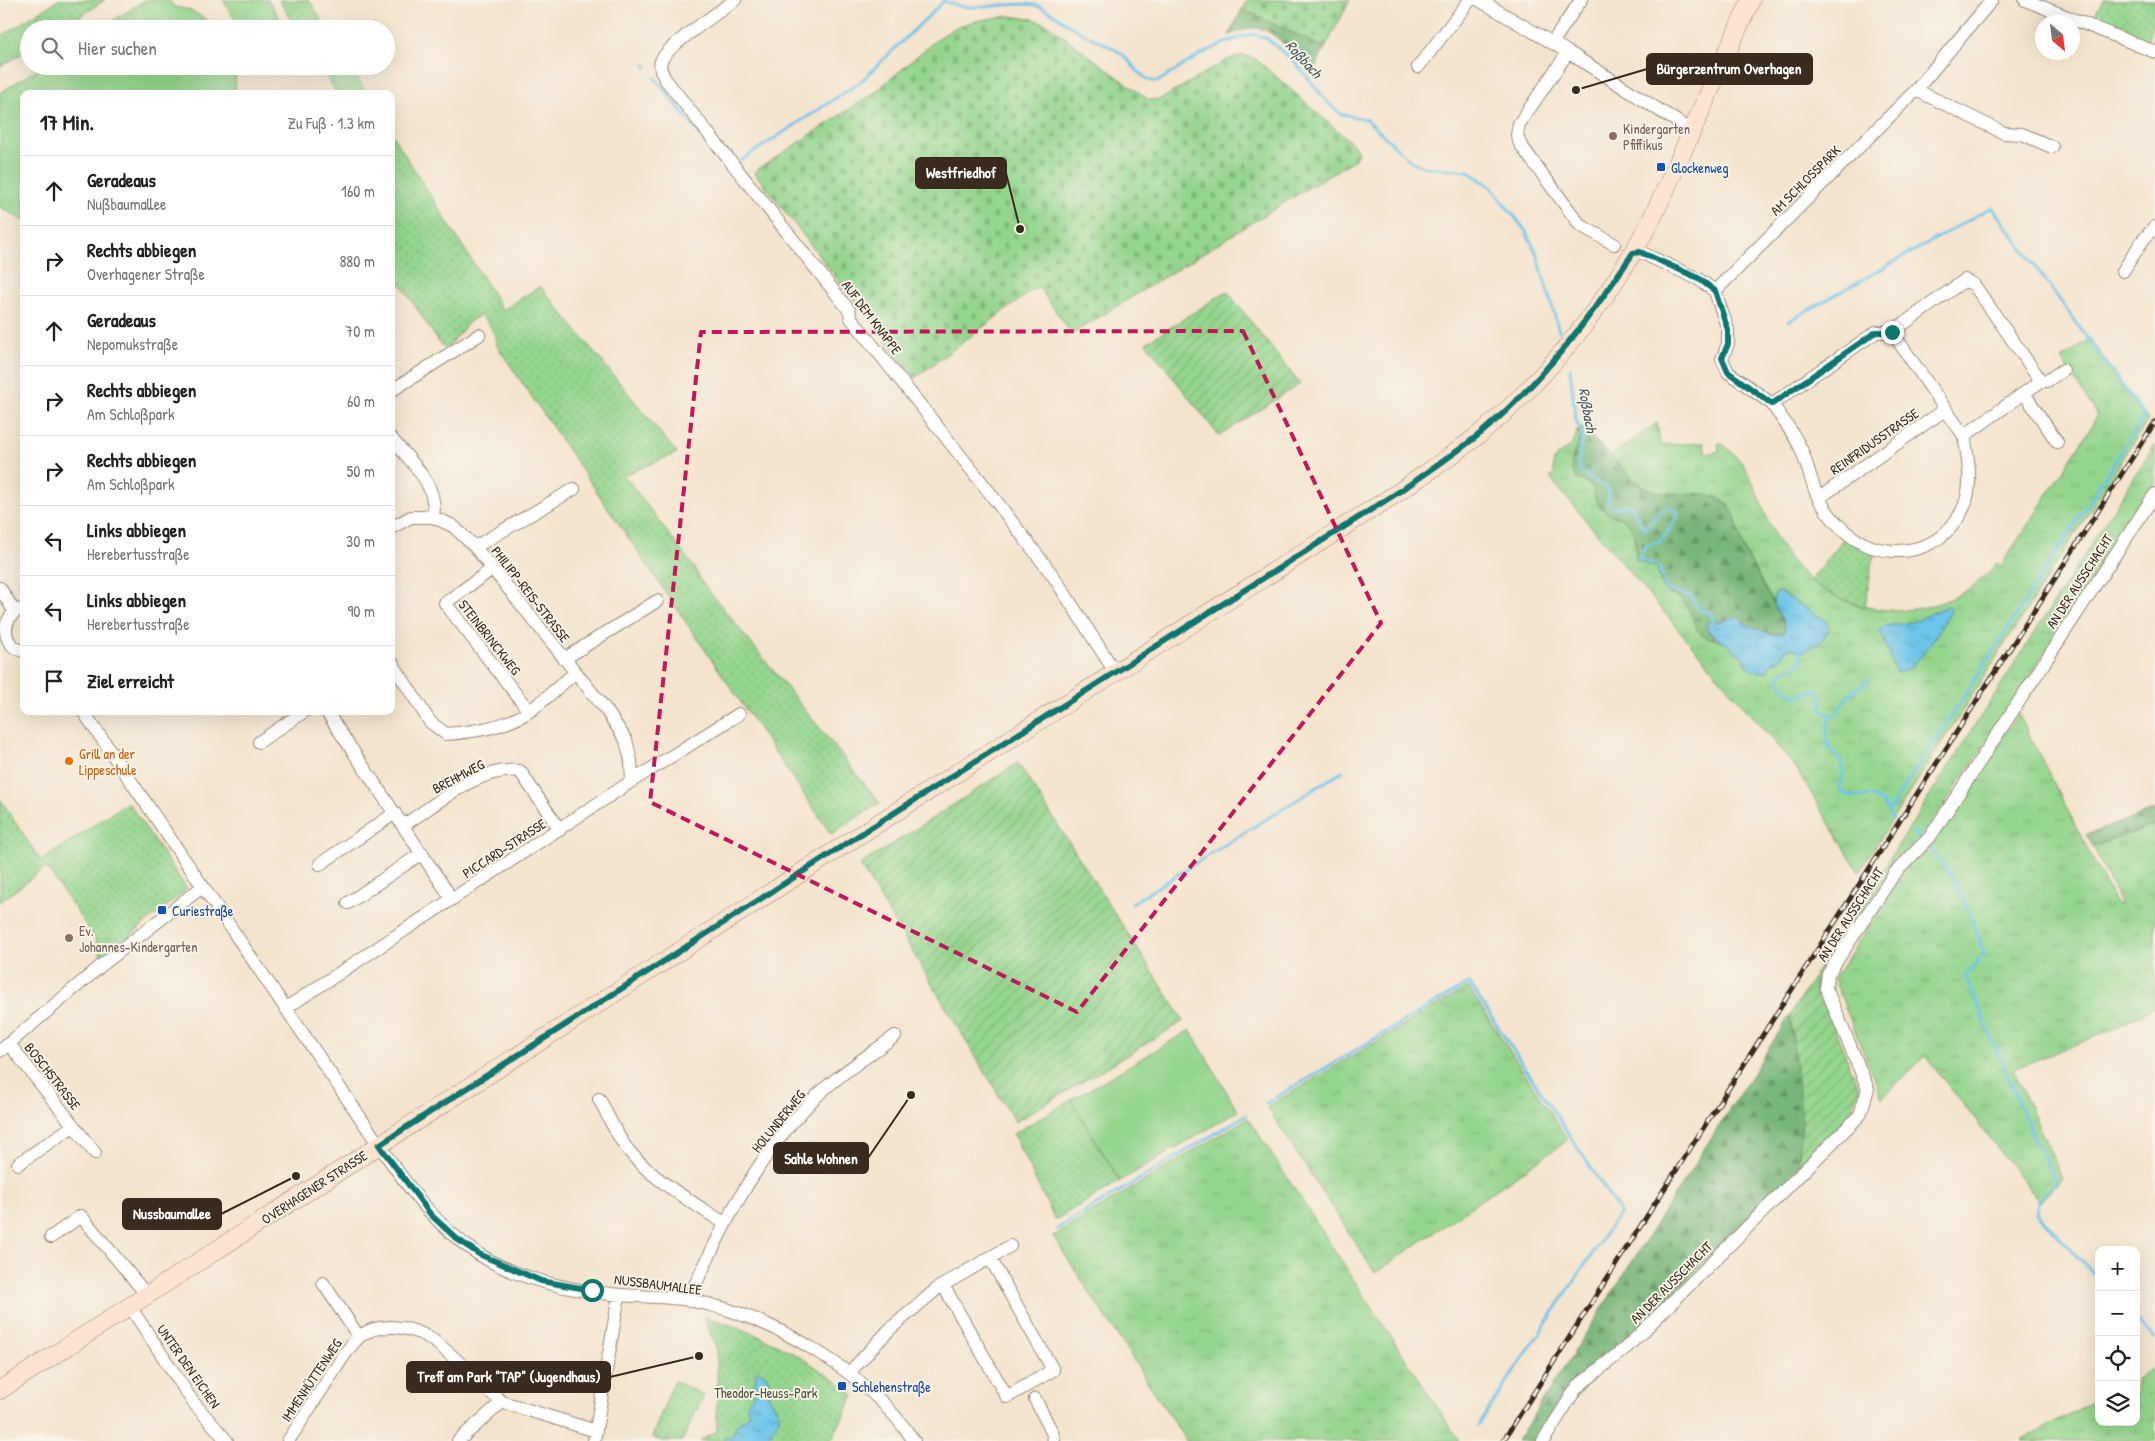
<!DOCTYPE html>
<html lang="de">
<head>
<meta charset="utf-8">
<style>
  :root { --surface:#fff; --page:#f6f6f6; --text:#222; --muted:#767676; --line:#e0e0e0 }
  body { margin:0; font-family:"Patrick Hand",sans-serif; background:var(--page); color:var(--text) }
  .controls { position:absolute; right:15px; bottom:15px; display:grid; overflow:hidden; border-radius:10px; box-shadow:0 5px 20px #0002 }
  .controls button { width:45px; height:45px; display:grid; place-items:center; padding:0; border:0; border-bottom:1px solid var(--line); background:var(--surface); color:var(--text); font:25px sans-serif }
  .compass { position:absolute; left:2035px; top:15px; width:45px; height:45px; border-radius:50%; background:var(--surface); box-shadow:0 5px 20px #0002; rotate:152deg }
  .stop { position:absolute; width:15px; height:15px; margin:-11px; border:4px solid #0f766e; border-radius:50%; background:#fff }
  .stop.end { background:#0f766e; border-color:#fff; box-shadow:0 1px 5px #0008 }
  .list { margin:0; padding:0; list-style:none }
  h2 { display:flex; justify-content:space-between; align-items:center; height:65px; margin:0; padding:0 20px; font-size:21px }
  h2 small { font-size:16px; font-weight:400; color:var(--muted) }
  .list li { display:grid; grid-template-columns:32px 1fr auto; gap:15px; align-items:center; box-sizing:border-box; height:70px; padding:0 20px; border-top:1px solid var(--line) }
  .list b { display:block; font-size:19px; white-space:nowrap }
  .list p { margin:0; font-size:16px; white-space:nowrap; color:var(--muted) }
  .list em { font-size:16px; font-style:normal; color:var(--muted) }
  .icon { flex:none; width:28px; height:28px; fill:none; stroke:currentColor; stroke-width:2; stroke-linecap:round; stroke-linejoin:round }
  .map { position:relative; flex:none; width:2155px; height:1441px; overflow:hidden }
  .search { position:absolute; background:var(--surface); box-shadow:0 5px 20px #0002; left:20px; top:20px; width:375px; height:55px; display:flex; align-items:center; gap:12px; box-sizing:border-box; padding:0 18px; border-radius:28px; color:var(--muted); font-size:19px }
  .panel { position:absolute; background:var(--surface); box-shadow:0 5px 20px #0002; left:20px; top:90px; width:375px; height:625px; border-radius:10px }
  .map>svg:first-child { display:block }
  .grass { fill:url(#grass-tufts); stroke:#688056 }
  .forest { fill:url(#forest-firs); stroke:#59704b }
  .cemetery { fill:url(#cemetery-stones); stroke:#688056 }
  .park { fill:url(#park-dots); stroke:#688056 }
  .garden { fill:url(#garden-furrows); stroke:#688056 }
  .pitch { fill:#94d58d; stroke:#688056 }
  .water { fill:url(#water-ripples); stroke:#547784 }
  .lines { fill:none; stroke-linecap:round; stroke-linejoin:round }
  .stream { stroke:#6cc4e9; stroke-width:3 }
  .street-casing { stroke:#988776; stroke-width:14 }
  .secondary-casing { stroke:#988776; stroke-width:19 }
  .street { stroke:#fff; stroke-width:12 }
  .secondary { stroke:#fde4d0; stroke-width:18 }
  .rail-casing { stroke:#3b2a1e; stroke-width:5 }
  .rail { stroke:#f7f3e8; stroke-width:3; stroke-dasharray:9; stroke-linecap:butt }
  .route { stroke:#0f766e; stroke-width:6 }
  .marked { fill:none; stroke:#c2185b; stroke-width:4; stroke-dasharray:10 6; stroke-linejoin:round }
  .education-dot { fill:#8d6e63; stroke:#f7f3e8; stroke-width:2 }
  .transit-dot { fill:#1a4fb4; stroke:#f7f3e8; stroke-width:2 }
  .food-dot { fill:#e8710a; stroke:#f7f3e8; stroke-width:2 }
  .labels { text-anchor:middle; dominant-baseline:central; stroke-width:4; stroke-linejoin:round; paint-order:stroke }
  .education-label { font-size:14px; fill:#785e54; stroke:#f7f3e8; text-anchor:start }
  .transit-label { font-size:14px; fill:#164399; stroke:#f7f3e8; text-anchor:start }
  .street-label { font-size:14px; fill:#3b2a1e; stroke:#f7f3e8 }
  .food-label { font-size:14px; fill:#c56008; stroke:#f7f3e8; text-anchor:start }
  .park-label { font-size:14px; fill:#51553a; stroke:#f7f3e8 }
  .water-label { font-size:15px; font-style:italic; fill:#4a585b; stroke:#f7f3e8 }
  .leader { fill:none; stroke:#3b2a1e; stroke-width:2 }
  .callout-dot { fill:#3b2a1e; stroke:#f7f3e8; stroke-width:2 }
  .callout { fill:#3b2a1e; stroke:#3b2a1e; stroke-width:2 }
  .callout-label { font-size:15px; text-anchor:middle; font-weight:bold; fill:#fff }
</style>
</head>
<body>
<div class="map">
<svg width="2155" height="1441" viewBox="0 0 2155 1441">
  <defs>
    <pattern id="grass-tufts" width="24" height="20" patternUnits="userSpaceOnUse" patternTransform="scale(1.25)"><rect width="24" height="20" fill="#94d58d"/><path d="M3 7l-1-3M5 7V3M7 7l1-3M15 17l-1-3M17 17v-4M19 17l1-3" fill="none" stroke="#80b779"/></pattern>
    <pattern id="forest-firs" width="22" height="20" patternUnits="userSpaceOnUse" patternTransform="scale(1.25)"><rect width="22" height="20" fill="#77b678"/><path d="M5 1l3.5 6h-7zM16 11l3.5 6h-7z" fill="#639462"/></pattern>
    <pattern id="cemetery-stones" width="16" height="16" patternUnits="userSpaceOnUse" patternTransform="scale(1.25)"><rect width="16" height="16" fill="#94d58d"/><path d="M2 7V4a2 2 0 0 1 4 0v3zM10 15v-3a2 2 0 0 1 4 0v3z" fill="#80b779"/></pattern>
    <pattern id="park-dots" width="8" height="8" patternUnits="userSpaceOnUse" patternTransform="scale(1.25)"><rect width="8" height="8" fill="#94d58d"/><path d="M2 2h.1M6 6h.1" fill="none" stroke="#80b779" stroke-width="1.8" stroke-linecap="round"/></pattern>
    <pattern id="garden-furrows" width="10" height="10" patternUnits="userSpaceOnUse" patternTransform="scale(1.25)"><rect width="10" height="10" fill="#94d58d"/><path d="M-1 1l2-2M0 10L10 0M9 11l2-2" fill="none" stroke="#80b779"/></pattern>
    <pattern id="water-ripples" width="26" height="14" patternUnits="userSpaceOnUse" patternTransform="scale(1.25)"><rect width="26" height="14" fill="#6cc4e9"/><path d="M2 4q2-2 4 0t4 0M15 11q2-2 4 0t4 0" fill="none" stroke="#5a9fbc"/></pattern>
  </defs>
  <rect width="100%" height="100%" fill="#f7f3e8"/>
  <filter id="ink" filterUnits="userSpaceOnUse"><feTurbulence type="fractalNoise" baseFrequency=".02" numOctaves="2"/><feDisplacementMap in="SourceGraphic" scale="10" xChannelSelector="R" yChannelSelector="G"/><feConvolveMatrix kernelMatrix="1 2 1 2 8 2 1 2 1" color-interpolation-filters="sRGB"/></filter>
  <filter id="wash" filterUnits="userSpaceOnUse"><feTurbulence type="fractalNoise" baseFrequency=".0096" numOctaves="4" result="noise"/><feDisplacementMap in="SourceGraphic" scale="20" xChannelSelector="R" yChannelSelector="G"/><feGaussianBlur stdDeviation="1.12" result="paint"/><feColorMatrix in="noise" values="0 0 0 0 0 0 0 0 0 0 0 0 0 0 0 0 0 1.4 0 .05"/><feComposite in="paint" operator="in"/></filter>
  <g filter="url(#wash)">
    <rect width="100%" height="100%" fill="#f5e4cd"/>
    <path class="grass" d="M2090,339L2148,420L1859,872L1796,768L1550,478L1554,475C1555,470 1551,464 1555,459C1563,446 1573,454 1577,431L1581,437L1579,442L1577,479C1603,486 1590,498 1606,512C1613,518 1624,516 1630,525C1637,536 1635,548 1636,560L1657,568C1659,573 1659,578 1661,583C1666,593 1677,594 1684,602C1693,613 1693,628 1706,637C1709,639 1713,638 1717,639C1730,644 1741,654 1747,666L1768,668L1770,664L1781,658L1786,649L1792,648L1800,651L1804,608L1780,592L1776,593L1773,598V603L1744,550L1734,514L1705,494L1665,493L1647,489L1634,479L1610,456L1657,423L1660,445L1704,443L1706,454L1719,451L1718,444L1722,443C1730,451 1740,458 1745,468C1761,495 1767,528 1786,554C1835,624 1943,630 1997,563L2001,566L2092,426L2097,414L2068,370L2062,358Z
      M2155,445V484L2114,544L2004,717L1925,832C1880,875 1850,936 1817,988L1813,978Z
      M2018,713L2116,905L2120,903L2093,846L2155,825V1007L2107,1032L2013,1069L2062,1178L2040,1202L1925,1056L1882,1098L1834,979L1918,851L1940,835Z
      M1468,987L1568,1140L1375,1273L1267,1107Z
      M1248,1118L1458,1439V1441H1186L1053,1236Z
      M2155,1367V1441H2021L2099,1398V1422H2136V1378Z"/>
    <path class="forest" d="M1242,9L1325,48L1312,75C1298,61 1277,29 1256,28C1247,28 1238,32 1229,35Z
      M1582,426C1594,440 1606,451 1619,464C1628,472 1636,485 1648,489C1673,500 1703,486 1726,502L1734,514L1744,550L1785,625L1784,632C1770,638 1749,627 1739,617C1730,621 1722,623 1712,621L1710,633L1716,639C1691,638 1697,619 1685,603C1679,597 1672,595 1665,591L1657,568L1636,560C1635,543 1637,523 1617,517C1611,514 1605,513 1600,507C1589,492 1601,486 1577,479C1566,463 1574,453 1581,437L1577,431Z
      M2155,810V825L2093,846L2086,835Z
      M1790,1015L1802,1120L1798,1168L1626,1341L1537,1441H1517Z"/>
    <path class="cemetery" d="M1247,0H1350L1325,48L1242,9Z
      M1009,16L1034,19L1048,25L1149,100L1161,99L1229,59L1243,55L1256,59L1355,146L1358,152L1355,159L1072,334L1038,286L915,378L754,172L874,93L937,39L958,26L980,20Z"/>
    <path class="park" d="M58,0H105L60,29H29V49L0,67V37Z
      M279,0H309L327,29H297Z
      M2103,0H2155V24L2146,41L2092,20Z
      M320,66H350L367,94H337Z
      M391,133L503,310L540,286L677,453L624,475L695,569L701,581L880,803L831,834L497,346C495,333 490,323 480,315L469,322L447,348L440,344L391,269Z
      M1844,538L1874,554L1865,607L1837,597L1810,581Z
      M0,799L41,861L128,802L187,889L102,959L95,938L46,867L0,902Z
      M1071,1100L1120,1181L1055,1220L1013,1134Z
      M704,1317C761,1332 808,1358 854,1395L831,1441H700L717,1431V1350Z
      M674,1381L704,1395L682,1441H662L652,1437Z"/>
    <path class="garden" d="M1227,291L1300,384L1219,436L1146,343Z
      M1018,763L1184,1021L1015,1122L860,865Z
      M1813,978L1860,1090L1848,1116L1798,1168L1802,1120L1790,1015Z"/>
    <path class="pitch" d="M145,0H169L174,7C190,8 205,17 216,29H100Z
      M223,0H268L286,29H241Z
      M42,66H236L235,94H24V221L0,207V93Z
      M1190,1030L1238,1111L1120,1181L1071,1100Z"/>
    <path class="water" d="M1780,592L1826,621L1829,630L1821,642L1804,652L1792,648L1786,649L1781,658L1770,664L1767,672C1746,673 1751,665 1739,653L1734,651C1727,640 1713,639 1706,627L1709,621L1718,622L1739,617L1745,623L1772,635L1784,633C1790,618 1766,608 1776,593Z
      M1946,606L1950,607L1951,612C1938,630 1919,671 1896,673L1880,629L1886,626L1916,621Z
      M759,1371L766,1375L769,1381V1396L779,1413V1419L766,1441H723L725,1436L732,1437L737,1424L749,1416L747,1405L754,1393L756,1372Z"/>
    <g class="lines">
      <path class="stream" d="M943,0C971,16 1004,0 1034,5C1051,9 1063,22 1077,30C1092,39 1109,44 1122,54C1133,64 1142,81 1157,82L1200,55L1229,41L1253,34L1266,38L1294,61L1329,104L1341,114L1366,119L1411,161L1424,167L1468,171L1491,187L1525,230L1537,254L1559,331
        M645,65L647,67
        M655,78L724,165
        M740,161L859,83L944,1
        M1789,321L1992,207L2144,416L1967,692L1888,811
        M1570,369L1576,420L1583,436L1578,462L1580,471L1586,476L1608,488L1609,506L1614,507L1630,505C1637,512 1638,523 1646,529L1660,512L1668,508L1676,510L1678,517L1661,541L1646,546L1638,558L1659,567L1667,590L1691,596L1699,610L1712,614V621
        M1800,651L1801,662L1778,675C1779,685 1787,691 1794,696L1817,690L1821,693V708L1829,716L1826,741C1836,762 1851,761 1839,786C1845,803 1863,793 1875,798C1884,801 1889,812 1893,820
        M1829,716L1836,714L1849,695L1869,680
        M1912,832L1921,840
        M1925,844C1957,873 1970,914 1984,953L1965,976L2034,1138L2056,1182L2038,1200L2037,1213L2099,1280
        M1132,903L1343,771
        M1265,1104L1469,983L1620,1212L1478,1426
        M1057,1229L1246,1115
        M2136,1320L2155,1340"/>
    </g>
  </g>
  <g filter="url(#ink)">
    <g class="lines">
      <g class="street-casing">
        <path id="street" d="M735,0C721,11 665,47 661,61C659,68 662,73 665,79L849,310L851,318L990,493L1054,577L1115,672
          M1479,0L1568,52L1692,131
          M2025,0L2155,52
          M1552,43L1581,0
          M1568,52L1519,124L1517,135L1520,144L1580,225L1614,244
          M1418,67L1470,0
          M1916,90L2004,133L2022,134L2052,147
          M1633,253L1640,252L1698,279L1715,291L1728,330V344L1722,359L1728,372L1772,404L1876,332H1892L1965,280L1974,285L2041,381L1964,436C1971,475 1976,506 1943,535C1930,546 1911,552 1894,551C1860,550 1836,528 1819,499C1811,484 1808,465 1801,449C1794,433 1781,418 1772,404
          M2123,271L2143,240L2155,227
          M1715,291L1916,90L1992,0
          M1892,332L1964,436
          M2041,381H2047L2063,370
          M391,391L479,335
          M2024,393L2057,442
          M391,438C410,461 439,485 433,517L453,526L475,547L606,710L626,740L631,761L632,781
          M1819,498L1946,409
          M391,528L411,517H433
          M475,547L574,489
          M492,569L445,603L529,711
          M0,588L14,611
          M24,608C0,614 0,647 24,651
          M564,659L657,601
          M391,661L430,722L446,734C474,732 508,727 531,710C546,699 560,685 575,673
          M83,711L379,1145C407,1185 435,1226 477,1253C518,1280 573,1291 621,1295C643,1297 667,1296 689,1300C771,1315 867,1371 914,1441
          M326,711L452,899
          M259,742L305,711
          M404,825C437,804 478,766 520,771L560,830
          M320,864L395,813
          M348,903L422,853
          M286,1008L632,781L739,714
          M10,1045L95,1153
          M0,1051L102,965L202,887
          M599,1099C608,1115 616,1135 628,1150C654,1181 691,1201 724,1223
          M18,1164L73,1126
          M51,1237L81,1216L146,1294
          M323,1283L359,1337
          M943,1285L1007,1397L1053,1370L990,1258
          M688,1300C720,1232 752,1164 804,1109C830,1080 864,1059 895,1036
          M129,1305L193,1402L227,1441
          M849,1373L890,1329L938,1288L1010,1246
          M1035,1399L1052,1432L1054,1441
          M288,1441C303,1419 317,1396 332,1374C340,1362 348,1347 359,1337C378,1321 411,1326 431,1339C457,1357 477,1382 502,1402
          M458,1441L502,1402L596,1431
          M594,1441L619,1295
          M1543,1441L1577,1387L1629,1345L1860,1115L1868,1089L1826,988L1828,974L1894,874L1930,837L2155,494"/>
      </g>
      <g class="secondary-casing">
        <path id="secondary" d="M0,1390L858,836L1394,495C1424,475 1453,455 1481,433C1541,383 1592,321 1632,254C1656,215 1673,172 1692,131C1711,87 1731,44 1751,0"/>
      </g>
      <use href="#street" class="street"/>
      <use href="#secondary" class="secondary"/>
      <g class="rail-casing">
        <path id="rail" d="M1503,1441L2155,422"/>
      </g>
      <use href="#rail" class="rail"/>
    </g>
  </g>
  <g class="lines" filter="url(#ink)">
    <path class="route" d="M592,1290L541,1281L479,1254L457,1239L431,1215L379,1145L858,836L1394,495C1424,475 1453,455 1481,433C1542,382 1589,319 1633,253L1640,252L1698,278L1715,291L1728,330V344L1722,358L1728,372L1772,404L1876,332H1892"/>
  </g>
  <path class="marked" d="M1243,331L1381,623L1077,1012L650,802L701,332Z"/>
  <g class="education-dot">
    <circle cx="1613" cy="136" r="5"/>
    <circle cx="69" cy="938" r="5"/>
  </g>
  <g class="transit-dot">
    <rect x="1656" y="162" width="10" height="10" rx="2.5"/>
    <rect x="157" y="905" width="10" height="10" rx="2.5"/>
    <rect x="837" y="1381" width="10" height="10" rx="2.5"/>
  </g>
  <circle class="food-dot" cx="69" cy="761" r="5"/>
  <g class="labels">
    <g class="education-label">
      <text x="1623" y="128">Kindergarten<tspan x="1623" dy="16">Pfiffikus</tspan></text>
      <text x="79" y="930">Ev.<tspan x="79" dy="16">Johannes-Kindergarten</tspan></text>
    </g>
    <g class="transit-label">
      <text x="1671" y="167">Glockenweg</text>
      <text x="172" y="910">Curiestraße</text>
      <text x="852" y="1386">Schlehenstraße</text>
    </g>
    <g class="street-label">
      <text transform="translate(1805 180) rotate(-45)">AM SCHLOSSPARK</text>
      <text transform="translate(872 317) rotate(53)">AUF DEM KNAPPE</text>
      <text transform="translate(1874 441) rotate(-35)">REINFRIDUSSTRASSE</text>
      <text transform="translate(2079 581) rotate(-57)">AN DER AUSSCHACHT</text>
      <text transform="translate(531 594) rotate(52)">PHILIPP-REIS-STRASSE</text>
      <text transform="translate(490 637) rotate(52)">STEINBRINCKWEG</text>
      <text transform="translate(458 776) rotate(-28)">BREHMWEG</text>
      <text transform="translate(504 848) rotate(-33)">PICCARD-STRASSE</text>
      <text transform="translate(1850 914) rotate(-57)">AN DER AUSSCHACHT</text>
      <text transform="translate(53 1076) rotate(52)">BOSCHSTRASSE</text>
      <text transform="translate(778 1121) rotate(-51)">HOLUNDERWEG</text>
      <text transform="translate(314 1187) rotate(-33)">OVERHAGENER STRASSE</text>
      <text transform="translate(1671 1282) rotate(-45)">AN DER AUSSCHACHT</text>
      <text transform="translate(658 1284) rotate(7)">NUSSBAUMALLEE</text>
      <text transform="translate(189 1366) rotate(55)">UNTER DEN EICHEN</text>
      <text transform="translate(311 1380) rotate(-56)">IMMENHÜTTENWEG</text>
    </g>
    <g class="food-label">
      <text x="79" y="753">Grill an der<tspan x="79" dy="16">Lippeschule</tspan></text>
    </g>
    <g class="park-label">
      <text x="766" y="1392">Theodor-Heuss-Park</text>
    </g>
    <g class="water-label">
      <text transform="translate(1304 59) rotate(47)">Roßbach</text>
      <text transform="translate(1588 410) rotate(80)">Roßbach</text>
    </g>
  </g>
  <path class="leader" d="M1576 90L1647 69M1020 229L1006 173M911 1095L868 1158M296 1176L221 1214M699 1356L610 1377"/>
  <g class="callout-dot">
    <circle cx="1576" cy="90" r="5"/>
    <circle cx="1020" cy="229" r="5"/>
    <circle cx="911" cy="1095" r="5"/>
    <circle cx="296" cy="1176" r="5"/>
    <circle cx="699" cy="1356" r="5"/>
  </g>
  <g class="callout">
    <rect x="1647" y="54" width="165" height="30" rx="5"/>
    <rect x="916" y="158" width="90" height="30" rx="5"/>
    <rect x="774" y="1143" width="94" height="30" rx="5"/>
    <rect x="123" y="1199" width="98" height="30" rx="5"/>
    <rect x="407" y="1362" width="203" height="30" rx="5"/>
  </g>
  <g class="callout-label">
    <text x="1729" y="74">Bürgerzentrum Overhagen</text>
    <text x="961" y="178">Westfriedhof</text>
    <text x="821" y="1164">Sahle Wohnen</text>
    <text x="172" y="1219">Nussbaumallee</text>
    <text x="509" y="1382">Treff am Park "TAP" (Jugendhaus)</text>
  </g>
</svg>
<div class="controls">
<button>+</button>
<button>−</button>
<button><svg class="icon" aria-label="locate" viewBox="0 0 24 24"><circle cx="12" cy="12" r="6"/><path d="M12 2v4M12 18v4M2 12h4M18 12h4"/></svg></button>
<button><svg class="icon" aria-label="layers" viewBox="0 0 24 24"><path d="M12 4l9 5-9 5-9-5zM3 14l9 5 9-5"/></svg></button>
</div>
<svg class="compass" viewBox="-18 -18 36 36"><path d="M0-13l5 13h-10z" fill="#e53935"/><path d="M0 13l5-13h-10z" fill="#767676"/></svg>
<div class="stop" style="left:592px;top:1290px"></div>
<div class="stop end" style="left:1892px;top:332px"></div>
<div class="search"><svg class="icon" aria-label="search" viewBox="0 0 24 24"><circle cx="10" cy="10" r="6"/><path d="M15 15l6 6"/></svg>Hier suchen</div>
<section class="panel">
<h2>17 Min.<small>Zu Fuß · 1.3 km</small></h2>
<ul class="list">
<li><svg class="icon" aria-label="ahead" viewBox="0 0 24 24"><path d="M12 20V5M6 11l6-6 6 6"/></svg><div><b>Geradeaus</b><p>Nußbaumallee</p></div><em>160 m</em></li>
<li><svg class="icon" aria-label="right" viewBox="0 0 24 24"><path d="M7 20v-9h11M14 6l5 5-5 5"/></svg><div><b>Rechts abbiegen</b><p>Overhagener Straße</p></div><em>880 m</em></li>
<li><svg class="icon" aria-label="ahead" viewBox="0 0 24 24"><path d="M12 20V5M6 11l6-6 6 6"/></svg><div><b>Geradeaus</b><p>Nepomukstraße</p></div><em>70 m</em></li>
<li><svg class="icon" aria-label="right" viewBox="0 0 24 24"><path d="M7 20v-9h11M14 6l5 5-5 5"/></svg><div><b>Rechts abbiegen</b><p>Am Schloßpark</p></div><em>60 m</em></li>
<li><svg class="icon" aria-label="right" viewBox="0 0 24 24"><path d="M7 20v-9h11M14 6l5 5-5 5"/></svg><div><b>Rechts abbiegen</b><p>Am Schloßpark</p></div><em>50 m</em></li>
<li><svg class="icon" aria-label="left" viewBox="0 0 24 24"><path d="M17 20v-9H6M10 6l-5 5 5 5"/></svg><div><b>Links abbiegen</b><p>Herebertusstraße</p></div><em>30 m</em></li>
<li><svg class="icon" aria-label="left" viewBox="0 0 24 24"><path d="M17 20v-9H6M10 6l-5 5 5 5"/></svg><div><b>Links abbiegen</b><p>Herebertusstraße</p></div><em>90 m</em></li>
<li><svg class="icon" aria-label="arrive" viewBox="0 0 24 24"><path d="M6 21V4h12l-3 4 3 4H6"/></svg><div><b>Ziel erreicht</b></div></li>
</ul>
</section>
</div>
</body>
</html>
